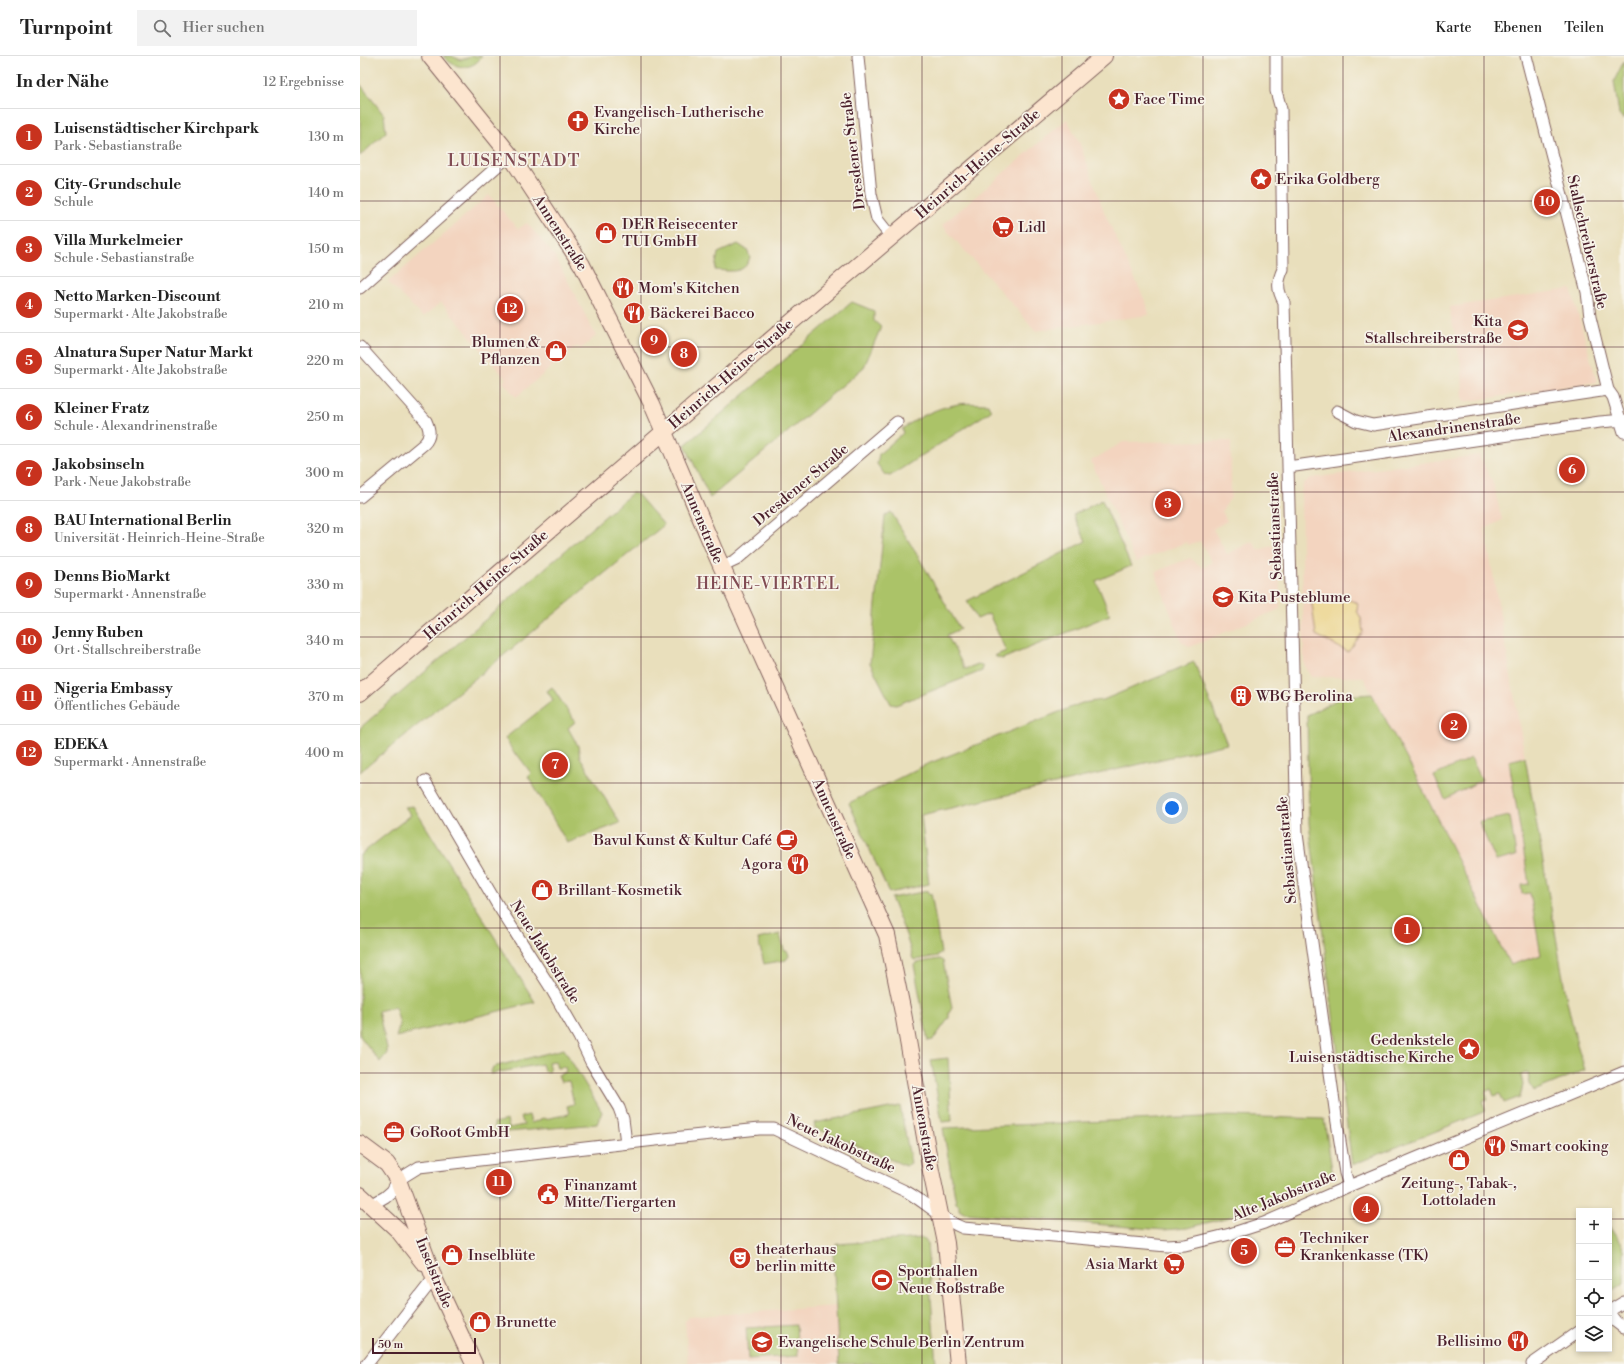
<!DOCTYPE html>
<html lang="de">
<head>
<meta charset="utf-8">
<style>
  :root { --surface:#fff; --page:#f2f2f2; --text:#222; --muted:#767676; --line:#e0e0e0; --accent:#c8321e }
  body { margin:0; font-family:"Libre Bodoni",serif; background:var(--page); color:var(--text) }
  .controls { position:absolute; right:12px; bottom:12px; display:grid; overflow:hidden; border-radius:0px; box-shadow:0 2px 6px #0003 }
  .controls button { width:36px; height:36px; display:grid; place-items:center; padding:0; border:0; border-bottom:1px solid var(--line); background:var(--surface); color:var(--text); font:20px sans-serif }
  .scale { position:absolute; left:12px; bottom:10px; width:104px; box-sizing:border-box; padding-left:4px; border:2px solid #4a1f2b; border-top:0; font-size:11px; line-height:14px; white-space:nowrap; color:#4a1f2b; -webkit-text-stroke:3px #f7f3e8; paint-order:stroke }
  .you { position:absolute; left:812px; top:752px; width:14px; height:14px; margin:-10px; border:3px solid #fff; border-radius:50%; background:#1a73e8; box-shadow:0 0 0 6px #1a73e833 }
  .badge { display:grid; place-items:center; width:26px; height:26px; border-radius:50%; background:var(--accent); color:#fff; font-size:13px; font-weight:700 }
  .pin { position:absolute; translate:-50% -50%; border:2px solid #fff; box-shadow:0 1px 4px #0006 }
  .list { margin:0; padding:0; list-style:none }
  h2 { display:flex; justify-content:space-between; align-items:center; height:52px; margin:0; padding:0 16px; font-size:17px }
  h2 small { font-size:13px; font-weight:400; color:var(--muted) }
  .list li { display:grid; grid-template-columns:26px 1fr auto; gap:12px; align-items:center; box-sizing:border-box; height:56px; padding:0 16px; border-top:1px solid var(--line) }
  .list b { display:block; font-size:15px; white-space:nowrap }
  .list p { margin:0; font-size:13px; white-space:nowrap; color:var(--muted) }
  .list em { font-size:13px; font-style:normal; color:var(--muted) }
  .icon { flex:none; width:22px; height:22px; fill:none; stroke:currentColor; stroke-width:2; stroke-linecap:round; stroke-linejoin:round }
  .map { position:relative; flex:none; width:1264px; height:1308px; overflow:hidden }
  header { display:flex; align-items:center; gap:24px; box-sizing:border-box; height:56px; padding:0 20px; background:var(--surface); border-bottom:1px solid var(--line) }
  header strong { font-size:19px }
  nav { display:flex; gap:22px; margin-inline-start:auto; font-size:14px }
  .search { width:280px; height:36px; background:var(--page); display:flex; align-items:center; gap:10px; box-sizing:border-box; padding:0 14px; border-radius:0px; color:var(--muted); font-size:15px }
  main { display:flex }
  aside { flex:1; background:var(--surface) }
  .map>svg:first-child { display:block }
  .built { fill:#f3d4bf }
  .green { fill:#abc368; stroke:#7a714a }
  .sand { fill:#eeda9e; stroke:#9c7c64 }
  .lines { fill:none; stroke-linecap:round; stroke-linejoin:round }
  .street-casing { stroke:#82625e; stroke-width:13 }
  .secondary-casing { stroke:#82625e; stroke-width:18 }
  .street { stroke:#fff; stroke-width:11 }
  .secondary { stroke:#fce5cf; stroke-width:16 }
  .grid { fill:none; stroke:#4a1f2b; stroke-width:1; stroke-opacity:0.55 }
  .labels { text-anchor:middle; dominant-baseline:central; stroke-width:3.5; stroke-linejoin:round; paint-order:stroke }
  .poi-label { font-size:15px; fill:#4a1f2b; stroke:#f7f3e8; text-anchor:start }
  .street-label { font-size:15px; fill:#4a1f2b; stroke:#f7f3e8 }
  .neighbourhood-label { font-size:16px; letter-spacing:1px; fill:#814b53; stroke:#f7f3e8 }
  .quarter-label { font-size:17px; letter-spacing:1px; fill:#814b53; stroke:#f7f3e8 }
</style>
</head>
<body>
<header>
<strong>Turnpoint</strong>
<div class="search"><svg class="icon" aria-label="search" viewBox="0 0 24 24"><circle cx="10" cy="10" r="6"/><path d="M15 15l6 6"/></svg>Hier suchen</div>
<nav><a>Karte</a><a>Ebenen</a><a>Teilen</a></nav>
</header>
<main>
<aside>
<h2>In der Nähe<small>12 Ergebnisse</small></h2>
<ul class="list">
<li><span class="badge">1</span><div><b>Luisenstädtischer Kirchpark</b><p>Park · Sebastianstraße</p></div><em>130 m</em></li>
<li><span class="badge">2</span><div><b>City-Grundschule</b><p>Schule</p></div><em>140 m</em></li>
<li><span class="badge">3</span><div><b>Villa Murkelmeier</b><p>Schule · Sebastianstraße</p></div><em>150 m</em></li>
<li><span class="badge">4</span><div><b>Netto Marken-Discount</b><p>Supermarkt · Alte Jakobstraße</p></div><em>210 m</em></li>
<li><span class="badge">5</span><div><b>Alnatura Super Natur Markt</b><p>Supermarkt · Alte Jakobstraße</p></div><em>220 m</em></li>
<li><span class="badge">6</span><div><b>Kleiner Fratz</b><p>Schule · Alexandrinenstraße</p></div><em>250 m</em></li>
<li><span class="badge">7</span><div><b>Jakobsinseln</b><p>Park · Neue Jakobstraße</p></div><em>300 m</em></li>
<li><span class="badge">8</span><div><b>BAU International Berlin</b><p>Universität · Heinrich-Heine-Straße</p></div><em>320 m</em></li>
<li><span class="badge">9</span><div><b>Denns BioMarkt</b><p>Supermarkt · Annenstraße</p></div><em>330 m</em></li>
<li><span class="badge">10</span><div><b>Jenny Ruben</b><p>Ort · Stallschreiberstraße</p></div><em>340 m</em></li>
<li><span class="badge">11</span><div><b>Nigeria Embassy</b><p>Öffentliches Gebäude</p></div><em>370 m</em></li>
<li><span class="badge">12</span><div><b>EDEKA</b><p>Supermarkt · Annenstraße</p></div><em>400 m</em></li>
</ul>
</aside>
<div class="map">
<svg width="1264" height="1308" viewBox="0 0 1264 1308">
  <rect width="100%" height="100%" fill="#f7f3e8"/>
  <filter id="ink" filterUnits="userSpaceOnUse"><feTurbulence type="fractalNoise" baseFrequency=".025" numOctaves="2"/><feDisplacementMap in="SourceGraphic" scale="8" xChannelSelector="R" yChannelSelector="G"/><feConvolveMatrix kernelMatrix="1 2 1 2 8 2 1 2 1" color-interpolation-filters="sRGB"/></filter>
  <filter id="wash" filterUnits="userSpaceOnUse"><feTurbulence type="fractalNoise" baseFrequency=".012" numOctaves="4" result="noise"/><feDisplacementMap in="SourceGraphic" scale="16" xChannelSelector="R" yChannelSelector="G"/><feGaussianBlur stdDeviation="0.9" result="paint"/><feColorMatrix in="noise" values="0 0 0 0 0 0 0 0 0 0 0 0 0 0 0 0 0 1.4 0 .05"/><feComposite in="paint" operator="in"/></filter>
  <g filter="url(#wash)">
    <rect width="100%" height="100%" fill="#e9dfbc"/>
    <path class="built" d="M707,63L720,88L745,158L787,249L789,259L676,275L582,169Z
      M129,139L158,173L167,167L195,200L236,280L221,293L217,290L156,341L143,326L146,323L81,246L63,261L28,226Z
      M1211,233L1237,326L1103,346L1102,313L1089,251Z
      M871,385V441L862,455L867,465L853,473L867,498L893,485L898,494L919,488L920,553L830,591L821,585L795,516L830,502L843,512L852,506L840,485L828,489L827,486L776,506L731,405L763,386Z
      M1119,399L1133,427L1142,464L1125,473L1165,701L1149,705L1169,828L1161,829L1162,838L1170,836L1181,900L1150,910L1058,724L1003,621H951L944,608L941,436L944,427L951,422Z
      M476,1250L479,1308H328L325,1265L328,1261Z"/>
    <path class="green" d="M83,0H92L101,4L112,0H122C112,16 94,13 83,0Z
      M1264,5V64L1259,58L1254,25Z
      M0,28L24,59L26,76L0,100Z
      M378,188L387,194L390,201C385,219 370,215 355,214L358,197Z
      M492,246L514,255V265L521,271L504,311L350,442L325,389Z
      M628,348L631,355L530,420L525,419L517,408L519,398L543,377L542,373C557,362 576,352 594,349C604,346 617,348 628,348Z
      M272,437L277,438L304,469L0,716V672Z
      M742,444L771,510L736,525L750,559L642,603L634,600L646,595L629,558L617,563L607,545L726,485L713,459Z
      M531,456L559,502L600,573L587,579L605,613L618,608L623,611L622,615L536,649L531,648L510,607L525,460Z
      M834,606L867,688L561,759L569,828L529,837L489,747L565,709L722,647L743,644Z
      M192,631L215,666L208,672L218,690L220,701L260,767L207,787L168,720L171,717L157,698L155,699L145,682L193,644L187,635Z
      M1012,638L1058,724L1150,909L1181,899L1170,837L1162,838L1161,829L1169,828L1149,705L1165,701L1207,945L1217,988L1225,1014L1174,1035L1170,1028L1168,1016L1161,1019L1163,1029L1160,1041L1144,1047L1140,1038L1134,1040L1131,1033L1125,1036L1128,1043L1122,1045L1126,1055L992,1109L949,767L947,659L984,640Z
      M1111,702L1122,724L1085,743L1074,720Z
      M53,750L175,946L36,981L40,968L35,951L18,955L27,992V997L20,1006L0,980V799L51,759L45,751Z
      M1150,760L1156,800L1136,805L1119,766Z
      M568,835V838L571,837L581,897L578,900L555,904L553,903L546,879L531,842Z
      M420,878L424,894L428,896L429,900L426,904L404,908L398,883Z
      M579,903L583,905L592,952L589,957V962L573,984L568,985L554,909L556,907Z
      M204,993L242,1056L237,1068L136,1077L134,1067L147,1064L149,1072L164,1069L161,1061L169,1059L171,1067L180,1064V1063L184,1062L185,1063L209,1058L207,1050L214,1048L209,1025L201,1026L198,1019L206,1016L205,1011L197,1012L195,1005L188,1006L190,1015L187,1016L184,1015L182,1008L130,1018L133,1011Z
      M588,1002L592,1065L582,1066L571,1004Z
      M540,1050L551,1107L546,1110L455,1072L454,1067Z
      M868,1060L964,1063L973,1120L873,1160L827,1172L804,1174L604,1157L599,1154V1149L596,1147L583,1072Z
      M1249,1170L1264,1193V1228L1249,1237Z
      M563,1182L567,1187L576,1308H479L473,1198L477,1188Z
      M436,1269L438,1300L388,1303L386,1272Z"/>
    <path class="sand" d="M974,539L998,547L997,555L1001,562L1003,576L988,596L956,579L951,541Z"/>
  </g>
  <g filter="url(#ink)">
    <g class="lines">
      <g class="street-casing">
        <path id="street" d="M498,0L511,138L517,163L532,182
          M916,0V35L921,53L923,213C917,226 917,234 924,246L937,778L976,1060L985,1117L989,1130
          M1166,0L1227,236L1230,261L1248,334L1253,341L1264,376
          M0,232L150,99
          M0,291L66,365C70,374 71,381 64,388L0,441
          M977,355L996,365L1013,369L1248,334
          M928,411L1240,366L1264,364
          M361,511L376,504L537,366
          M65,725L137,848L189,929L219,981L231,1006L259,1052L263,1063L266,1087
          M11,1149L25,1141L32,1135L38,1124L59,1111L313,1082L399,1073H414L547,1136C567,1147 582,1164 603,1172L807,1190L825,1189L870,1178L904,1167L989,1130L1264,1016
          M1249,1255L1264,1246
          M1249,1257L1256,1266L1264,1272
          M7,1308L74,1222
          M1172,1308L1219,1275"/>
      </g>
      <g class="secondary-casing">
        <path id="secondary" d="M70,0L150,99L222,209L292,348L355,496L527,879L543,957L571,1115L586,1187L598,1308
          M0,637L442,257L744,0
          M0,1088L27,1108L38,1124L74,1222L114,1308
          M0,1139L37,1173L63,1206"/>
      </g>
      <use href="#street" class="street"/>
      <use href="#secondary" class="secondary"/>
    </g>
  </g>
  <path class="grid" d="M140,0V1308M281,0V1308M421,0V1308M562,0V1308M702,0V1308M843,0V1308M983,0V1308M1124,0V1308M0,145H1264M0,291H1264M0,436H1264M0,581H1264M0,727H1264M0,872H1264M0,1017H1264M0,1163H1219M1249,1163H1264"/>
  <defs>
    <g id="sight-disc" transform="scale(1.15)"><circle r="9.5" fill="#c8321e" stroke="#f7f3e8"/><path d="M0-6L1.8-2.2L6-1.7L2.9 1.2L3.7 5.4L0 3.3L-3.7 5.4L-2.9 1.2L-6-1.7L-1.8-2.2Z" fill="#fff"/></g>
    <g id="church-disc" transform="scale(1.15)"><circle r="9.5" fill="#c8321e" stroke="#f7f3e8"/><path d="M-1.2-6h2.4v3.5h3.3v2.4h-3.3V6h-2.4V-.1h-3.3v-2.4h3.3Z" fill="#fff"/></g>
    <g id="supermarket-disc" transform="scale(1.15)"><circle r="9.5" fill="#c8321e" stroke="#f7f3e8"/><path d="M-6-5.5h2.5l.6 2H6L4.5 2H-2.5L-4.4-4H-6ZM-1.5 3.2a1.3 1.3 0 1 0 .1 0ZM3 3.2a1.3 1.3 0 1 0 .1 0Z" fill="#fff"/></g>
    <g id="shop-disc" transform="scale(1.15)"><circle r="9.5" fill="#c8321e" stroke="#f7f3e8"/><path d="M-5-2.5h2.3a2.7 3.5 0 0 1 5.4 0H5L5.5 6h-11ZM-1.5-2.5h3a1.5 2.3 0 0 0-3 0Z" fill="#fff"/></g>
    <g id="restaurant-disc" transform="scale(1.15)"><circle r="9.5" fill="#c8321e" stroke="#f7f3e8"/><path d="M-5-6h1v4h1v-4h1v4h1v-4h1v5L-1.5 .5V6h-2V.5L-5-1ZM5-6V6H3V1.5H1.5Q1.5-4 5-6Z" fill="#fff"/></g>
    <g id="school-disc" transform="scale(1.15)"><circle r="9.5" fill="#c8321e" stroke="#f7f3e8"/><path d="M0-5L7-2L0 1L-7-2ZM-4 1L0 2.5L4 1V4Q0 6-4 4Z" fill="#fff"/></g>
    <g id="building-disc" transform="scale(1.15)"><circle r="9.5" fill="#c8321e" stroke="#f7f3e8"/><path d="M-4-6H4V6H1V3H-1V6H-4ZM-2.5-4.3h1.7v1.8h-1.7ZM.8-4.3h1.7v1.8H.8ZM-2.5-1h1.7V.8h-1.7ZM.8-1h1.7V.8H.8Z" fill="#fff"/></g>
    <g id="cafe-disc" transform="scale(1.15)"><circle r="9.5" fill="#c8321e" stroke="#f7f3e8"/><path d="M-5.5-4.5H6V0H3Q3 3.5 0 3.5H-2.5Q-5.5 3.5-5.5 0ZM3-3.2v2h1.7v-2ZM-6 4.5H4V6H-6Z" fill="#fff"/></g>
    <g id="office-disc" transform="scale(1.15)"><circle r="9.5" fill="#c8321e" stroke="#f7f3e8"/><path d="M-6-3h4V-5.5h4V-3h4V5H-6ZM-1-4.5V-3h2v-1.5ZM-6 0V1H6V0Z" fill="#fff"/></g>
    <g id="civic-disc" transform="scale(1.15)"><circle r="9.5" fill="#c8321e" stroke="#f7f3e8"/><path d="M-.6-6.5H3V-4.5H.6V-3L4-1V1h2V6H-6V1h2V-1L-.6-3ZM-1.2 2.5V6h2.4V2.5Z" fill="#fff"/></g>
    <g id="theatre-disc" transform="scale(1.15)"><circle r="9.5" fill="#c8321e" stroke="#f7f3e8"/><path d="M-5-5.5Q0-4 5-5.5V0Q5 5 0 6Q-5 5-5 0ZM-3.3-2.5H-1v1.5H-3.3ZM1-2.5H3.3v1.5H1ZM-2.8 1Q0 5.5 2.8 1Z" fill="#fff"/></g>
    <g id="stadium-disc" transform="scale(1.15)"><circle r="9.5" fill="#c8321e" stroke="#f7f3e8"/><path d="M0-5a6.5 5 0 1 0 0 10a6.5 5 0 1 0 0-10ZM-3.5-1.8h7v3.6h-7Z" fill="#fff"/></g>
  </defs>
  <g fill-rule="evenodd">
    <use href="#sight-disc" x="759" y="43"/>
    <use href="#church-disc" x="218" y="65"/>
    <use href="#sight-disc" x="901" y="123"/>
    <use href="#supermarket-disc" x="643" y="171"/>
    <use href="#shop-disc" x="246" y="177"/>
    <use href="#restaurant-disc" x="263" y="232"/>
    <use href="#restaurant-disc" x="274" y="257"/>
    <use href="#school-disc" x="1158" y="274"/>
    <use href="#shop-disc" x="196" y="295"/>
    <use href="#school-disc" x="863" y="541"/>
    <use href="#building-disc" x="881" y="640"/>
    <use href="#cafe-disc" x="427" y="784"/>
    <use href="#restaurant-disc" x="438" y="808"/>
    <use href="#shop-disc" x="182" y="834"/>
    <use href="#sight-disc" x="1109" y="993"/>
    <use href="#office-disc" x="34" y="1076"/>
    <use href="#restaurant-disc" x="1135" y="1090"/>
    <use href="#shop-disc" x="1099" y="1104"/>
    <use href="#civic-disc" x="188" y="1138"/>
    <use href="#office-disc" x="925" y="1191"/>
    <use href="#shop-disc" x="92" y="1199"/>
    <use href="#theatre-disc" x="380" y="1202"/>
    <use href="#supermarket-disc" x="814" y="1208"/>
    <use href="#stadium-disc" x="522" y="1224"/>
    <use href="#shop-disc" x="120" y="1266"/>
    <use href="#restaurant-disc" x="1158" y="1285"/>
    <use href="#school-disc" x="402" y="1286"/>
  </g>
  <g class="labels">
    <g class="poi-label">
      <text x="774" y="43">Face Time</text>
      <text x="234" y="56">Evangelisch-Lutherische<tspan x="234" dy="17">Kirche</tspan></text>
      <text x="916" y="123">Erika Goldberg</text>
      <text x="262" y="168">DER Reisecenter<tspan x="262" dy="17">TUI GmbH</tspan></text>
      <text x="658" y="171">Lidl</text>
      <text x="278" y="232">Mom's Kitchen</text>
      <text x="290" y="257">Bäckerei Bacco</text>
      <text x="1142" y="265" text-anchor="end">Kita<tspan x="1142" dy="17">Stallschreiberstraße</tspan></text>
      <text x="180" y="286" text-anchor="end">Blumen &amp;<tspan x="180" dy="17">Pflanzen</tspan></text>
      <text x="878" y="541">Kita Pusteblume</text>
      <text x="896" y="640">WBG Berolina</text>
      <text x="412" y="784" text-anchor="end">Bavul Kunst &amp; Kultur Café</text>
      <text x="422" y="808" text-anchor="end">Agora</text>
      <text x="198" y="834">Brillant-Kosmetik</text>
      <text x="1094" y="984" text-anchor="end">Gedenkstele<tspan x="1094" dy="17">Luisenstädtische Kirche</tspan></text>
      <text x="50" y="1076">GoRoot GmbH</text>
      <text x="1150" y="1090">Smart cooking</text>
      <text x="1099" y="1127" text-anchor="middle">Zeitung-, Tabak-,<tspan x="1099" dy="17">Lottoladen</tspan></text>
      <text x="204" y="1129">Finanzamt<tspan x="204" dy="17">Mitte/Tiergarten</tspan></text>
      <text x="940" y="1182">Techniker<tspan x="940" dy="17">Krankenkasse (TK)</tspan></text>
      <text x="396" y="1193">theaterhaus<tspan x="396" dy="17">berlin mitte</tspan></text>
      <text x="108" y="1199">Inselblüte</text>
      <text x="798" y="1208" text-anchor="end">Asia Markt</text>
      <text x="538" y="1215">Sporthallen<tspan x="538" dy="17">Neue Roßstraße</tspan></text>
      <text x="136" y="1266">Brunette</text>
      <text x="1142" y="1285" text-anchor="end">Bellisimo</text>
      <text x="418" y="1286">Evangelische Schule Berlin Zentrum</text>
    </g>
    <g class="street-label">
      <text transform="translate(493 95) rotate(-97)">Dresdener Straße</text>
      <text transform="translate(618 108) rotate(-41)">Heinrich-Heine-Straße</text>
      <text transform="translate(200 177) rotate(57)">Annenstraße</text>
      <text transform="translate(1227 186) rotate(77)">Stallschreiberstraße</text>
      <text transform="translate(371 318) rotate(-41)">Heinrich-Heine-Straße</text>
      <text transform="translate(1094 372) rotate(-8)">Alexandrinenstraße</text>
      <text transform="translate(441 429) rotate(-40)">Dresdener Straße</text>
      <text transform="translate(342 467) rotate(67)">Annenstraße</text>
      <text transform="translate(915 470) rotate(-92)">Sebastianstraße</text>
      <text transform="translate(126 529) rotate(-41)">Heinrich-Heine-Straße</text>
      <text transform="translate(474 763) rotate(66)">Annenstraße</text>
      <text transform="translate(927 794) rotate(-95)">Sebastianstraße</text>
      <text transform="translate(185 896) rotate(58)">Neue Jakobstraße</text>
      <text transform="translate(564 1072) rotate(80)">Annenstraße</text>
      <text transform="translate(481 1088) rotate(25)">Neue Jakobstraße</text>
      <text transform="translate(924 1140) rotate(-22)">Alte Jakobstraße</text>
      <text transform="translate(74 1217) rotate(68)">Inselstraße</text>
    </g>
    <g class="neighbourhood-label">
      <text x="408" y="528">HEINE-VIERTEL</text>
    </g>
    <g class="quarter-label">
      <text x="154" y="105">LUISENSTADT</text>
    </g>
  </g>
</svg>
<div class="controls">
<button>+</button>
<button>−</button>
<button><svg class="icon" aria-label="locate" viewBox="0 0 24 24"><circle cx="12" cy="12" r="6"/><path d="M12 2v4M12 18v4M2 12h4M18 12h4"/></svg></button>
<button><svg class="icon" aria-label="layers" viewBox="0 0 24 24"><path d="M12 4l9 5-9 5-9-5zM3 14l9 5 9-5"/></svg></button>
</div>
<div class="scale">50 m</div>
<div class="you"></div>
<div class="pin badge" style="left:1047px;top:874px">1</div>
<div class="pin badge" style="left:1094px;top:670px">2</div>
<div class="pin badge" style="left:808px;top:448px">3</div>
<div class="pin badge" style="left:1006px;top:1153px">4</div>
<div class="pin badge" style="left:884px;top:1195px">5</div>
<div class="pin badge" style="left:1212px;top:414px">6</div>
<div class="pin badge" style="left:195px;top:709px">7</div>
<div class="pin badge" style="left:324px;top:298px">8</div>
<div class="pin badge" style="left:294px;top:285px">9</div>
<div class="pin badge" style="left:1187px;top:146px">10</div>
<div class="pin badge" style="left:139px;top:1126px">11</div>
<div class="pin badge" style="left:150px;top:253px">12</div>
</div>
</main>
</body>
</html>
